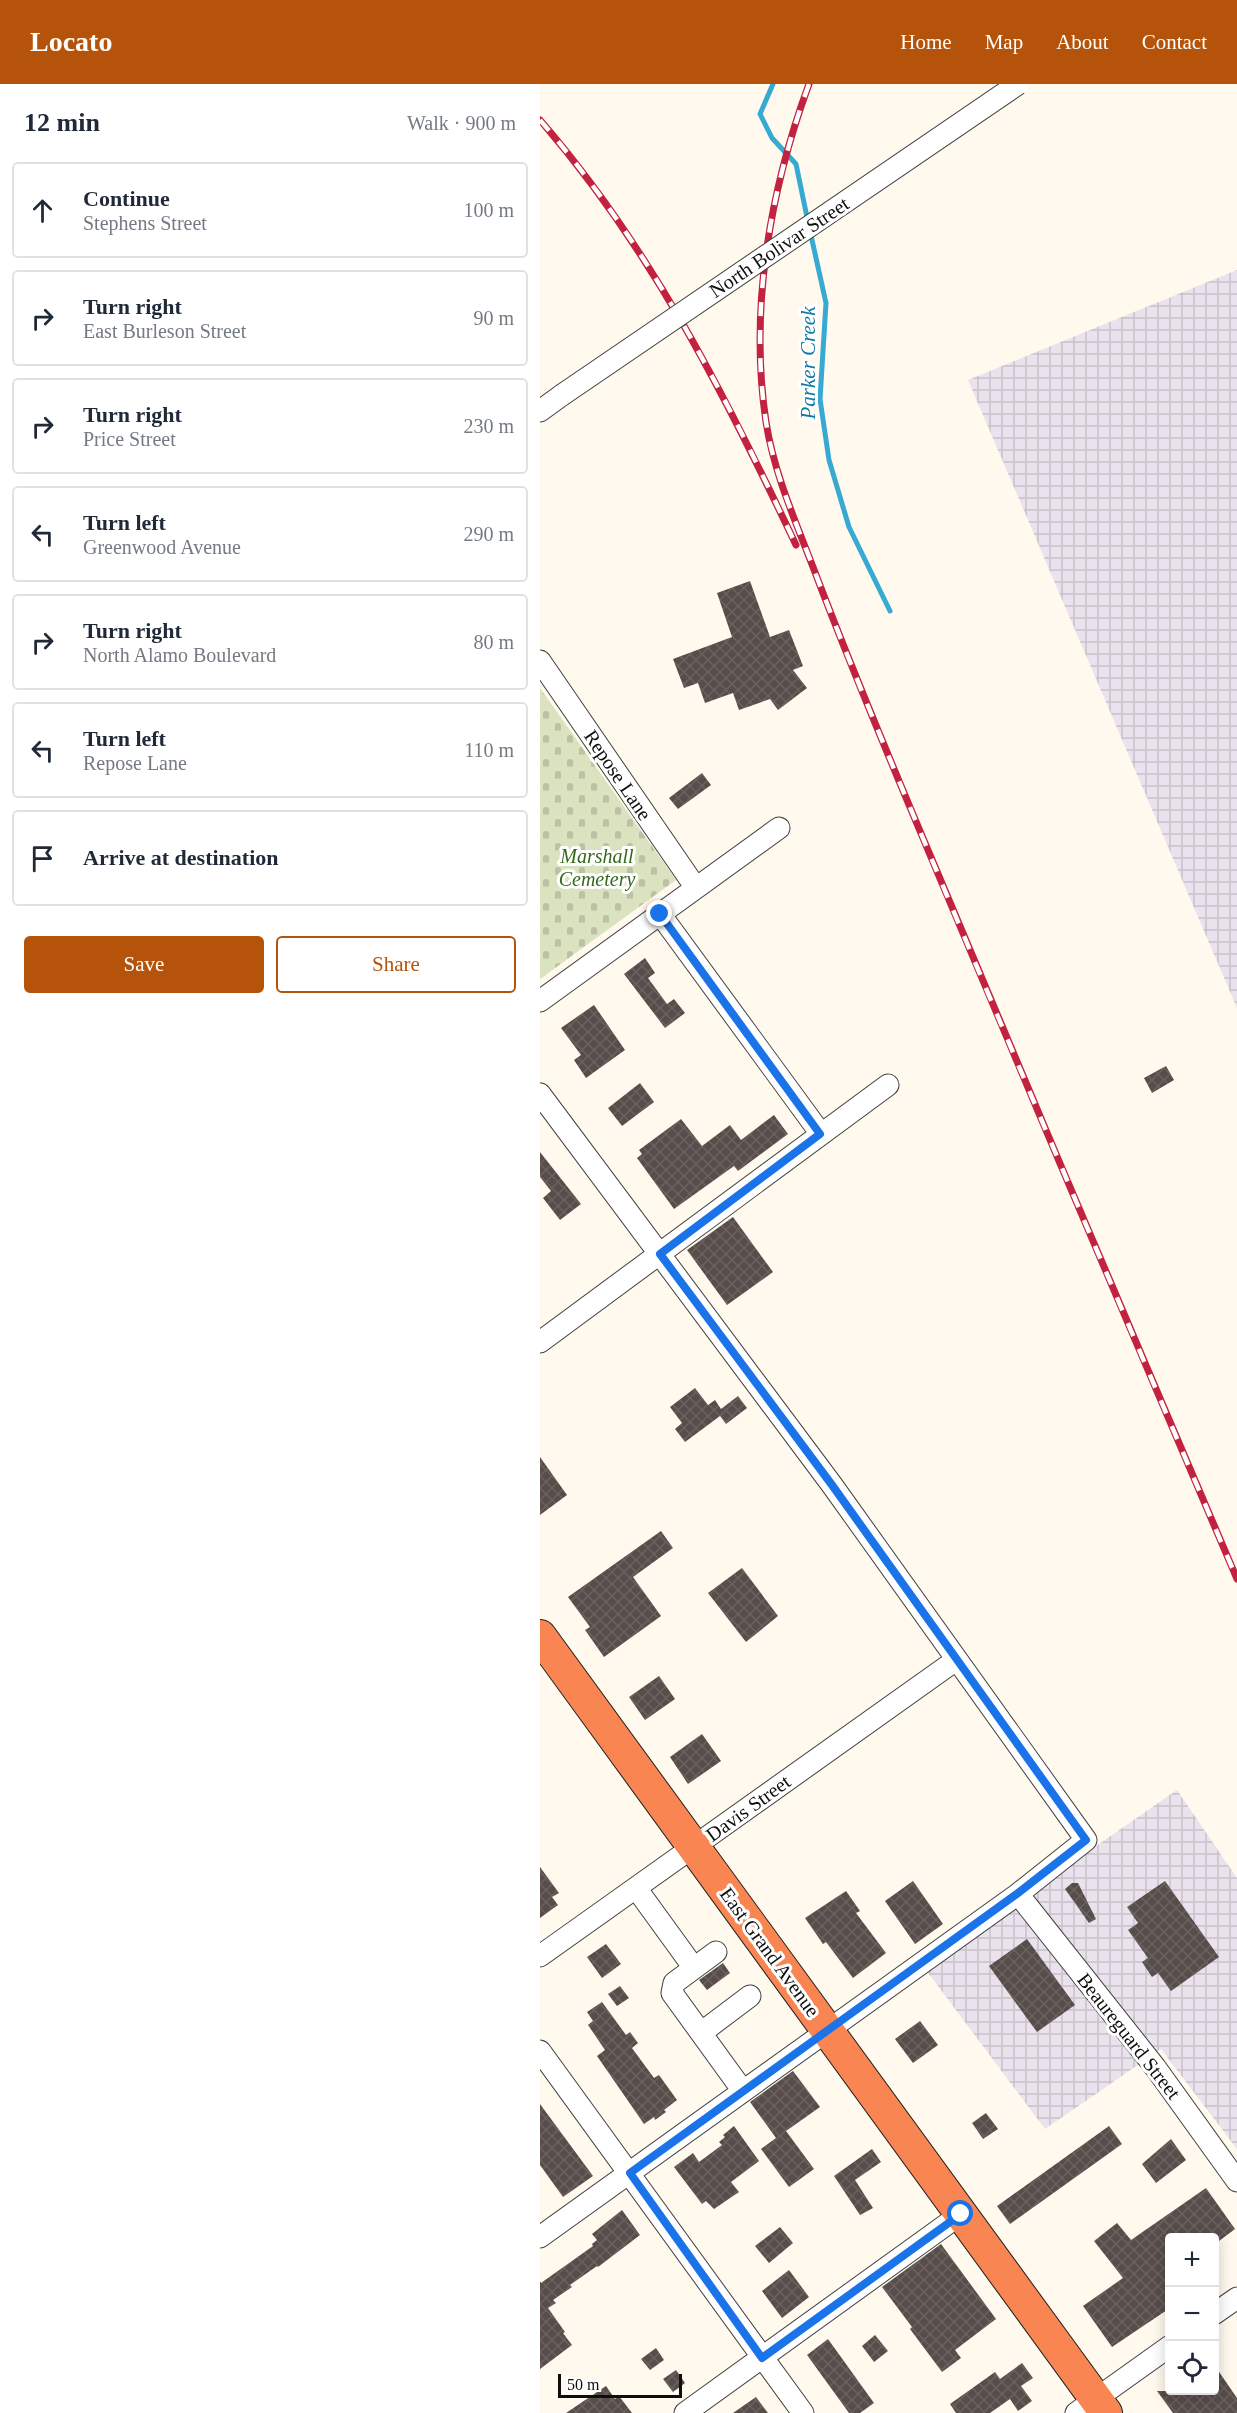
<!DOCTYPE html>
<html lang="en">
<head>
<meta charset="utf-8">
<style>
  :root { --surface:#fff; --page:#f2f2f3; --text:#1f2937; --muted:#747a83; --line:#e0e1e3; --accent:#b45309 }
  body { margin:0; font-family:"Times New Roman",serif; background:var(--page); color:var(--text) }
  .controls { position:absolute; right:18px; bottom:18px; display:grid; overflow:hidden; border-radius:6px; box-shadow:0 3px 15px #0003 }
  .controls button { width:54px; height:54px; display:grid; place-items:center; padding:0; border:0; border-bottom:2px solid var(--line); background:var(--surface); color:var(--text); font:30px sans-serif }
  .scale { position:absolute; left:18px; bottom:15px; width:124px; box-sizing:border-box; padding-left:6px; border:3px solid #0e0e0e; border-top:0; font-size:16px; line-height:21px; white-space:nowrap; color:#0e0e0e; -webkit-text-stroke:4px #fff; paint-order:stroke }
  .stop { position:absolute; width:18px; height:18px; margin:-14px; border:4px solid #1a73e8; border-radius:50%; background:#fff }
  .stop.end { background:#1a73e8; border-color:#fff; box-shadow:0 2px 6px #0008 }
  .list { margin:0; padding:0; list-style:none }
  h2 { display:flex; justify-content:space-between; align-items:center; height:78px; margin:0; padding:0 24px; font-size:26px }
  h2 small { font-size:20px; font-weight:400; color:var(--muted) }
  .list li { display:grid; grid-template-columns:39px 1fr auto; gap:18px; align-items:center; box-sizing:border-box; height:96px; margin:0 12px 12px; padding:0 12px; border:2px solid var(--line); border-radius:6px }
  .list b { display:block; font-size:22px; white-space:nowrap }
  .list p { margin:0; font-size:20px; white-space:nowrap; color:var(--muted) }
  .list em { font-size:20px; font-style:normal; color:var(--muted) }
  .actions { display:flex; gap:12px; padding:18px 24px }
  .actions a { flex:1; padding:14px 0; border:2px solid var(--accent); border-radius:6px; text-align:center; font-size:21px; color:var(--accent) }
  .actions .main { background:var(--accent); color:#fff }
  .icon { flex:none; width:33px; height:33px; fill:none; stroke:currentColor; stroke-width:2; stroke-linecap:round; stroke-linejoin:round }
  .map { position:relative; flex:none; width:697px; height:2329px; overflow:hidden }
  header { display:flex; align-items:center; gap:36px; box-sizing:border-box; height:84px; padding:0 30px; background:var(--accent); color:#fff }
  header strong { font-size:28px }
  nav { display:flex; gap:33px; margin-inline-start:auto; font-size:21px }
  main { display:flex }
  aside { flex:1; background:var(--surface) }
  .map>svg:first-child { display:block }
  .industrial { fill:url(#industrial-grid) }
  .cemetery { fill:url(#cemetery-stones) }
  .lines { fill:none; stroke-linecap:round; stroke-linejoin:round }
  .stream { stroke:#36aad2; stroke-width:5 }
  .building { fill:url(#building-cross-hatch) }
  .minor-casing { stroke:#414141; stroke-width:23 }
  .highway-casing { stroke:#1f1f1f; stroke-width:34 }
  .minor { stroke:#fff; stroke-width:21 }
  .highway { stroke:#f98652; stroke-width:32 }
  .rail-casing { stroke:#c32140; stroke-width:7 }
  .rail { stroke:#fff; stroke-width:4.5; stroke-dasharray:14; stroke-linecap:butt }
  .minor-bridge-casing { stroke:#414141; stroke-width:23; stroke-linecap:butt }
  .minor-bridge { stroke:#fff; stroke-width:21 }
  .route { stroke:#1a73e8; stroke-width:8 }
  .labels { text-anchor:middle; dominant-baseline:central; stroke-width:6; stroke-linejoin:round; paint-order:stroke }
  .street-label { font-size:20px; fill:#0e0e0e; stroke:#fff }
  .park-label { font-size:20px; font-style:italic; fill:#36681b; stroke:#fff }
  .water-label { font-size:21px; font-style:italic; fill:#127aa4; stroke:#fff }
</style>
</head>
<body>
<header>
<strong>Locato</strong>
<nav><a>Home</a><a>Map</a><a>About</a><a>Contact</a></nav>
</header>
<main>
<aside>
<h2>12 min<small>Walk · 900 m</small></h2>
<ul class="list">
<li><svg class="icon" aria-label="ahead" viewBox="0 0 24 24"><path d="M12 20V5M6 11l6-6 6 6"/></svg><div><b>Continue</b><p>Stephens Street</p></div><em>100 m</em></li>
<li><svg class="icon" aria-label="right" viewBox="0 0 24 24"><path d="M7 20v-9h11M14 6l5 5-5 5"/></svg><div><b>Turn right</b><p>East Burleson Street</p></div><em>90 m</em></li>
<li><svg class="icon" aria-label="right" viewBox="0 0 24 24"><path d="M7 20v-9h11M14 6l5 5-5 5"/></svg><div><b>Turn right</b><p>Price Street</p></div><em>230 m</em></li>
<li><svg class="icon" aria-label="left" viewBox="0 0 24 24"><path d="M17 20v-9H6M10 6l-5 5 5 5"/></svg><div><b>Turn left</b><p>Greenwood Avenue</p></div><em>290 m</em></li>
<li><svg class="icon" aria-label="right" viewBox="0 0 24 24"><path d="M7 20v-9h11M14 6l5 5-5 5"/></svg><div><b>Turn right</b><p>North Alamo Boulevard</p></div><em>80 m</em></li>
<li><svg class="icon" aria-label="left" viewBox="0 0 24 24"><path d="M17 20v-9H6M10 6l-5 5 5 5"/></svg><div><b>Turn left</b><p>Repose Lane</p></div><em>110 m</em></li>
<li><svg class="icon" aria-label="arrive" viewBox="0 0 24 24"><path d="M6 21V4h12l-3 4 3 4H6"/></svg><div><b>Arrive at destination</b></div></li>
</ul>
<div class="actions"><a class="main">Save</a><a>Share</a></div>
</aside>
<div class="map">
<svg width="697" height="2329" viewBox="0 0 697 2329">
  <defs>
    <pattern id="industrial-grid" width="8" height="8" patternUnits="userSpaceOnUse" patternTransform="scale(1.5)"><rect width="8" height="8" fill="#eae2ed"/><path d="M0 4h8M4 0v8" fill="none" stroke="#c8c1ca"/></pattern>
    <pattern id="cemetery-stones" width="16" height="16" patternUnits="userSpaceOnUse" patternTransform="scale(1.5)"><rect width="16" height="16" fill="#dbe2bf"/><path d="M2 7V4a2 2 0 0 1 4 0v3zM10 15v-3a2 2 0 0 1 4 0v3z" fill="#bbc1a3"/></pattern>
    <pattern id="building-cross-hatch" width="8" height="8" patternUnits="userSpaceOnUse" patternTransform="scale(1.5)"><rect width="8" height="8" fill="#574d4a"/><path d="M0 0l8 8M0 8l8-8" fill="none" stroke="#6a6260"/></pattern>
  </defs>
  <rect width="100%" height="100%" fill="#fff9ee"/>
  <path class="industrial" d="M697,186V924L428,296Z
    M637,1706L697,1794V2065L621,1965L505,2045L383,1882Z"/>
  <path class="cemetery" d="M0,604L136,796L0,895Z"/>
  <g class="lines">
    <path class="stream" d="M233,0L220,30L232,54L256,80L268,138
      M270,147L286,219L280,315L289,376L309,443L350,527"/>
  </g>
  <path class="building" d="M210,497L230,553L249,546L263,582L253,586L267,604L238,626L230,615L199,626L193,609L165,619L158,599L144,604L133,575L192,553L177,509Z
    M162,689L171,701L138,725L129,714Z
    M105,874L115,889L108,894L127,920L134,915L145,929L125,944L84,890Z
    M54,921L85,966L46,994L34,976L41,971L21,944Z
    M626,982L634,996L612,1009L604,994Z
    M100,999L114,1018L82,1042L68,1024Z
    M234,1031L248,1050L198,1087L194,1082L134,1125L97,1074L102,1070L99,1066L141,1035L162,1062L190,1041L201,1056Z
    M0,1068L41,1120L20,1136L3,1114L11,1107L0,1093Z
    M193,1133L233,1188L187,1221L147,1166Z
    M155,1304L168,1321L175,1316L181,1325L198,1312L207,1324L186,1340L180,1332L145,1358L135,1345L142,1339L130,1323Z
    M0,1373L27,1411L0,1431Z
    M121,1447L133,1464L93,1493L121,1532L64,1573L45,1546L50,1543L28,1513Z
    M202,1484L238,1532L206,1558L168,1509Z
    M119,1592L135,1615L105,1636L89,1613Z
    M162,1650L181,1677L148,1700L130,1673Z
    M0,1783L19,1809L12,1813L18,1821L0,1834Z
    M373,1797L403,1840L375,1860L345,1817Z
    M625,1797L679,1873L631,1907L618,1889L612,1893L602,1878L608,1874L588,1846L598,1839L587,1823Z
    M532,1799H538L556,1835L549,1839L525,1805Z
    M306,1807L320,1827L316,1829L346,1869L313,1894L286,1858L283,1860L265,1834Z
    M487,1855L535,1921L497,1948L449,1882Z
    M66,1860L81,1880L62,1894L47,1873Z
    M183,1879L190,1889L167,1906L159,1896Z
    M80,1902L89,1914L77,1922L68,1910Z
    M62,1918L86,1951L90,1948L98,1959L92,1964L114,1994L119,1991L137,2016L124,2026L126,2028L115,2036L114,2033L104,2040L57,1972L65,1966L48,1941L53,1937L47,1928Z
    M380,1937L398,1961L373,1979L355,1955Z
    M253,1987L280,2023L246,2047L274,2085L249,2103L221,2065L236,2054L210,2018Z
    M0,2020L53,2092L23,2113L0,2081Z
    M446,2029L458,2045L443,2055L432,2039Z
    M194,2042L219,2077L191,2098L199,2108L174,2125L166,2117L162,2120L134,2083L153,2069L159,2078L182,2061L179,2058L185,2053L183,2051Z
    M569,2042L582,2060L470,2140L457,2122Z
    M631,2055L646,2076L616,2099L602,2080Z
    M332,2065L341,2078L315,2096L333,2124L320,2131L294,2092Z
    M666,2104L695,2145L675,2160V2154H630V2224L572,2263L543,2222L583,2194L554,2157L577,2139L591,2156Z
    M82,2126L100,2151L58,2183L57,2182L30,2201L32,2203L13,2216L16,2219L8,2224L25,2248L23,2249L32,2261L0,2285V2197L1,2199L53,2162L52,2160L57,2156L52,2150Z
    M240,2143L253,2159L229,2179L215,2162Z
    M401,2160L456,2235L415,2266L421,2274L402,2288L370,2245L372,2243L342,2203Z
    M249,2186L269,2213L242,2234L222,2207Z
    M335,2251L348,2267L334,2278L322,2262Z
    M288,2255L334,2319L320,2329H309L267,2271Z
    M116,2264L124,2276L110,2286L101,2275Z
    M482,2279L493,2294L481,2302L492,2317L478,2327L470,2315L450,2329H416L410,2320L455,2288L460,2295Z
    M675,2282L697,2314V2329H633L617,2307H675Z
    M136,2286L145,2299L133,2308L123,2295Z
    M66,2302L75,2315L79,2312L92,2329H26Z
    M216,2313L228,2329H193Z"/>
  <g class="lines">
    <g class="minor-casing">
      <path id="minor" d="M0,327L22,311
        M0,577L156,804
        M120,830L281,1050
        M0,917L239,744
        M0,1010L292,1401L546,1756L478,1810L0,2153
        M0,1258L348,1001
        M96,1804L154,1884
        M478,1810L615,1983L697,2097
        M176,1868L134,1899L132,1909L203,2007
        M0,1872L416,1576
        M161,1949L210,1912
        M0,1967L263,2329
        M674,2230L697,2214
        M145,2329L421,2130
        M536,2329L630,2262"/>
    </g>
    <g class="highway-casing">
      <path id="highway" d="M0,1552L566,2329"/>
    </g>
    <use href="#minor" class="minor"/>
    <use href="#highway" class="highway"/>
    <g class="rail-casing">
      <path id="rail" d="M269,0C230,106 209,225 226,338C234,389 255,436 273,483C304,565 338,647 372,728C479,984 588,1240 697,1495
        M0,36C111,164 184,309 256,461"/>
    </g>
    <use href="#rail" class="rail"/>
    <g class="minor-bridge-casing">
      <path id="minor-bridge" d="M22,311L478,0"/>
    </g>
    <use href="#minor-bridge" class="minor-bridge"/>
  </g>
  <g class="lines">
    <path class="route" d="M120,830L280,1050L120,1170L292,1401L546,1756L478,1809L90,2089L222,2274L421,2130"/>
  </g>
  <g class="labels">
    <g class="street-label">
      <text transform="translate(239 163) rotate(-34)">North Bolivar Street</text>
      <text transform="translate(78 691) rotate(56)">Repose Lane</text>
      <text transform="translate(208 1724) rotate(-36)">Davis Street</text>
      <text transform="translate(230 1868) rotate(54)">East Grand Avenue</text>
      <text transform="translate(589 1952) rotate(52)">Beaureguard Street</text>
    </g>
    <g class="park-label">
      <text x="57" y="772">Marshall<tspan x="57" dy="23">Cemetery</tspan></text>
    </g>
    <g class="water-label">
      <text transform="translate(268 279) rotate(-90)">Parker Creek</text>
    </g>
  </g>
</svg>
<div class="controls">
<button>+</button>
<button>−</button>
<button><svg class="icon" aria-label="locate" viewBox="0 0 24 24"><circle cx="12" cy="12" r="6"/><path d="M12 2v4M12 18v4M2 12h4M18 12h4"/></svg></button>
</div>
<div class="scale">50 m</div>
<div class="stop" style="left:421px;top:2130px"></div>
<div class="stop end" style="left:120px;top:830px"></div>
</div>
</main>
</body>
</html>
